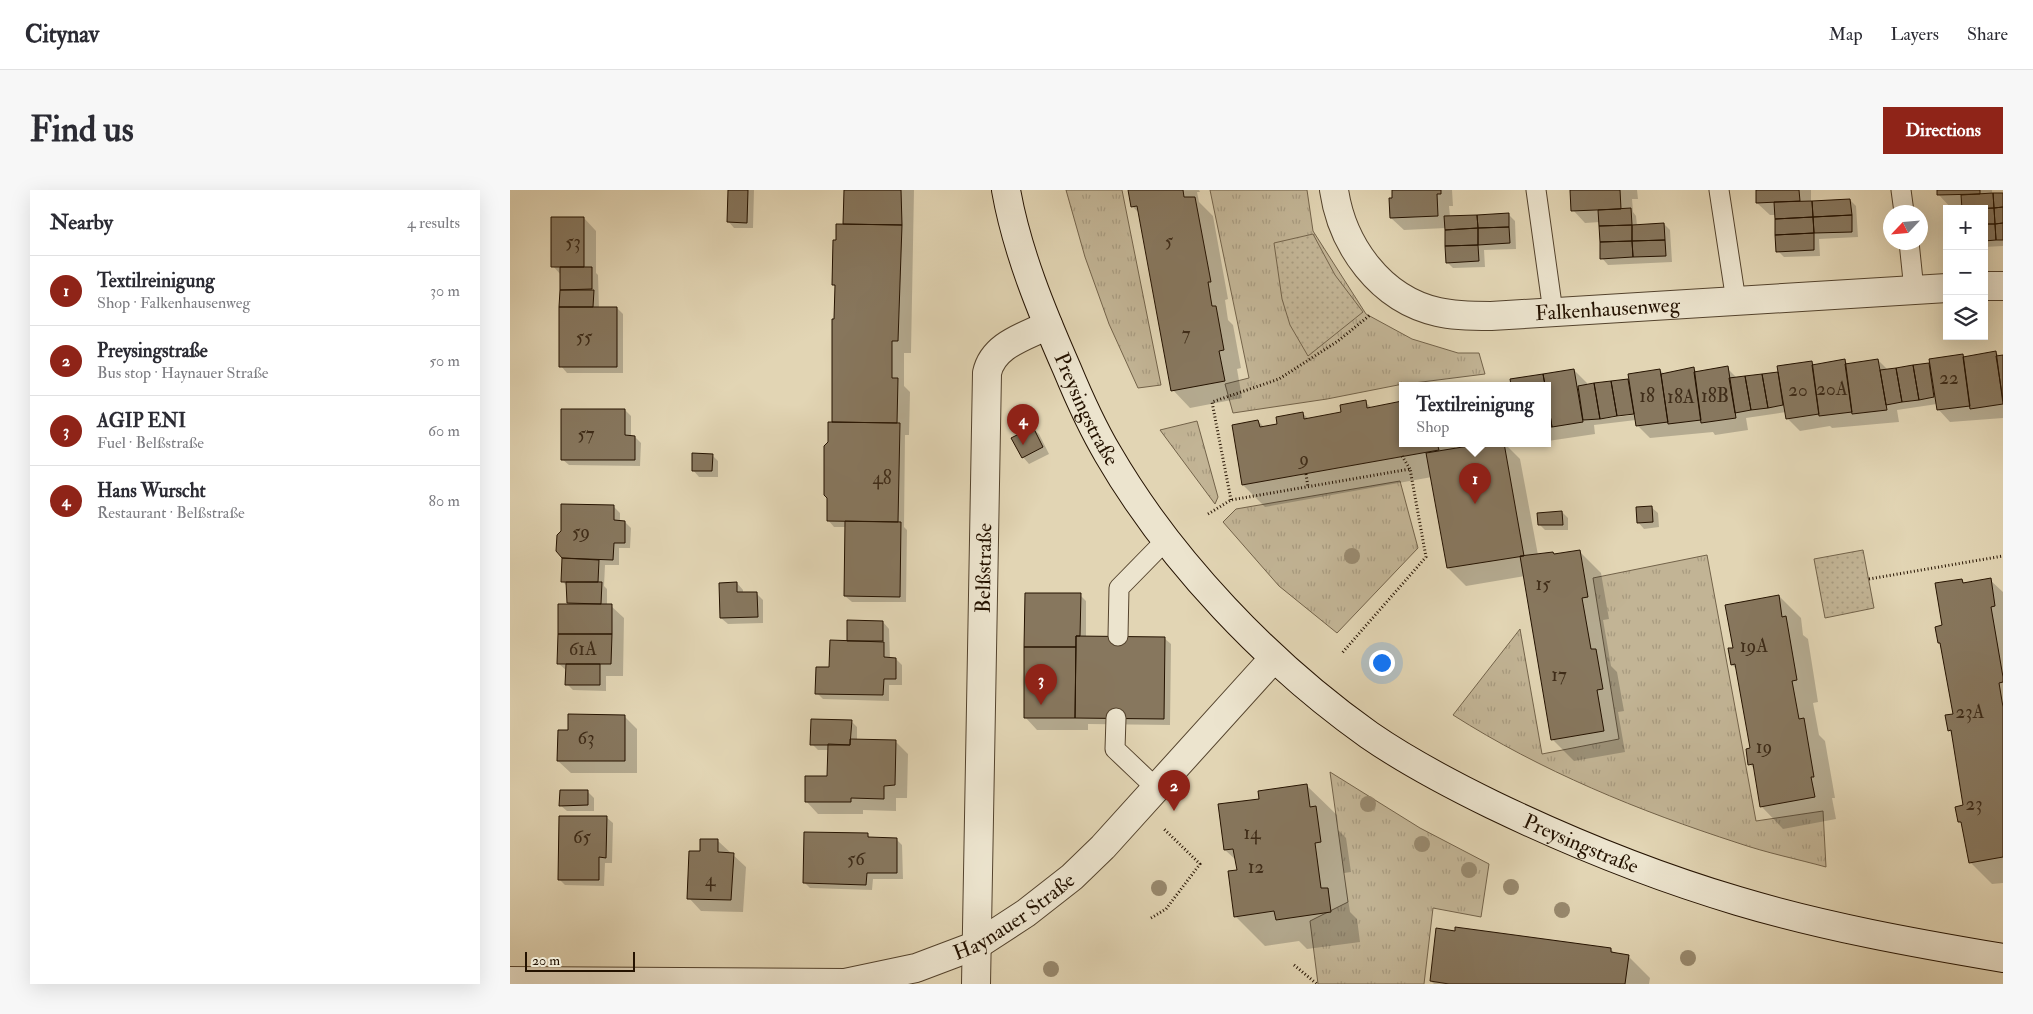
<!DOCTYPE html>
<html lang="en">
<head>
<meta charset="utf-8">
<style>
  :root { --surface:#fff; --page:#f7f7f7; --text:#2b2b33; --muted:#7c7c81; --line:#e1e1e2; --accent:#8f2418 }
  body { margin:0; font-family:"IM FELL Double Pica",serif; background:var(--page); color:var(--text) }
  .controls { position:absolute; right:15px; top:15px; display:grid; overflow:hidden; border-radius:0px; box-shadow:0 5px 20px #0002 }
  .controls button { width:45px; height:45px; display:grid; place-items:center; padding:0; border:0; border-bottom:1px solid var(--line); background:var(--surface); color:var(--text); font:25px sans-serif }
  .compass { position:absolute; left:1373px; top:15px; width:45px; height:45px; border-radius:50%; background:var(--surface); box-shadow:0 5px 20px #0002; rotate:244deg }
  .scale { position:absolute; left:15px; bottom:12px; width:110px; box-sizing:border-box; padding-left:5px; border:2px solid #241200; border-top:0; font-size:14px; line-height:18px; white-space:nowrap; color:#241200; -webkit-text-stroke:4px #ece4ce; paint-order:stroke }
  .you { position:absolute; left:871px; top:472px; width:18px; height:18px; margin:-12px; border:4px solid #fff; border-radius:50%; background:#1a73e8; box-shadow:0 0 0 8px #1a73e833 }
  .badge { display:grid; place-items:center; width:32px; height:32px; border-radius:50%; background:var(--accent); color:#fff; font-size:16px; font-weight:700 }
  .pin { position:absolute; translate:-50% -41px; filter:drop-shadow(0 1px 2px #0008) }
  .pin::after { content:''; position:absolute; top:26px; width:18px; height:15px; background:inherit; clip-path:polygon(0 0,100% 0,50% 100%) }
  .popup { position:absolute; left:889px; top:192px; width:152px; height:65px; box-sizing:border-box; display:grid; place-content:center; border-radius:0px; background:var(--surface); filter:drop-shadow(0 1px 4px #0005); font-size:16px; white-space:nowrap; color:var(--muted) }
  .popup b { font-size:19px; color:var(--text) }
  .popup::after { content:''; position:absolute; left:50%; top:100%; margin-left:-10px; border:10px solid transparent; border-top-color:var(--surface) }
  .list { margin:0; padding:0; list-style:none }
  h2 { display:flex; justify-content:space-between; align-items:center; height:65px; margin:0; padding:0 20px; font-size:21px }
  h2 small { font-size:16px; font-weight:400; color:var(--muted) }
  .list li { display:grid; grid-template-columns:32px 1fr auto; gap:15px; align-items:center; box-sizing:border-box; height:70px; padding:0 20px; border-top:1px solid var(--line) }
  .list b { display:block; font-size:19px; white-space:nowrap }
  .list p { margin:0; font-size:16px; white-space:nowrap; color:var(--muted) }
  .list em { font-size:16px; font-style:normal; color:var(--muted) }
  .icon { flex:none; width:28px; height:28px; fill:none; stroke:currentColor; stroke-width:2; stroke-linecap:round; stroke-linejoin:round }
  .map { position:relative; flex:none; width:1493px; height:794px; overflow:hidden; border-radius:0px }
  header { display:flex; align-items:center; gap:30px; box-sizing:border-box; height:70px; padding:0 25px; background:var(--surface); border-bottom:1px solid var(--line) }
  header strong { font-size:24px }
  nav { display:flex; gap:28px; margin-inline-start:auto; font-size:18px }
  .intro { display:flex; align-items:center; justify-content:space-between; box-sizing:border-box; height:120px; padding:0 30px }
  h1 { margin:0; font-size:35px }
  .button { padding:12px 22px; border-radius:0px; background:var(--accent); color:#fff; font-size:18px; font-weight:700 }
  main { display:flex; gap:30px; padding:0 30px }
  aside { flex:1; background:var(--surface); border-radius:0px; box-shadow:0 5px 20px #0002 }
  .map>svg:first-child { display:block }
  .grass { fill:url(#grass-tufts); stroke:#73634a }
  .park { fill:url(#park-dots); stroke:#73634a }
  .shadow { fill:#0003; fill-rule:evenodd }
  .building { fill:#87775e; stroke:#241200 }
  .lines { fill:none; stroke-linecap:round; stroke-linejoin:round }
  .lane-casing { stroke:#54432d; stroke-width:21 }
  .street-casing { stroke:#54432d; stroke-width:30 }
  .secondary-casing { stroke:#241200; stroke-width:30 }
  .path { stroke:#241200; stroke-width:3; stroke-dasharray:1 2.5; stroke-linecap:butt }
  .lane { stroke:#ece4ce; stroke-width:19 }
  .street { stroke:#ece4ce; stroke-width:28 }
  .secondary { stroke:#ece4ce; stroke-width:28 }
  .tree { fill:#98896e }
  .labels { text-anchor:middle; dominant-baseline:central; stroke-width:4.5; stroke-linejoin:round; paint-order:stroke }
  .number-label { font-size:19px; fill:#3d2b18 }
  .street-label { font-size:21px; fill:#241200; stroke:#ece4ce }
</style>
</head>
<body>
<header>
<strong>Citynav</strong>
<nav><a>Map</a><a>Layers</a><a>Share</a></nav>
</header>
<div class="intro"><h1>Find us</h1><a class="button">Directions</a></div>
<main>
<aside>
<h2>Nearby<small>4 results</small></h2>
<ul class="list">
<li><span class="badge">1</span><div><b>Textilreinigung</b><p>Shop · Falkenhausenweg</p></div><em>30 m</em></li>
<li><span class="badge">2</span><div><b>Preysingstraße</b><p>Bus stop · Haynauer Straße</p></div><em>50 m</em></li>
<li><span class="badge">3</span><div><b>AGIP ENI</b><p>Fuel · Belßstraße</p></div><em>60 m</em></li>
<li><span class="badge">4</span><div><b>Hans Wurscht</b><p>Restaurant · Belßstraße</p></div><em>80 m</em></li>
</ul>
</aside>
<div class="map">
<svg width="1493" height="794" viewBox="0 0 1493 794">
  <defs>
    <pattern id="grass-tufts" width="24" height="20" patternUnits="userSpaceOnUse" patternTransform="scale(1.25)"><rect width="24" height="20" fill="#c2b495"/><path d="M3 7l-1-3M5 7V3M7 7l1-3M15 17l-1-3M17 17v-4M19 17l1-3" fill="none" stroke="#a79a7f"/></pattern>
    <pattern id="park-dots" width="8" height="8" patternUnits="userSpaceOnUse" patternTransform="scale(1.25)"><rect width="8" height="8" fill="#c2b495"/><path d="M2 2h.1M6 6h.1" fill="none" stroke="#a79a7f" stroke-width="1.8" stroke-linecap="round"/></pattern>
  </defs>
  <rect width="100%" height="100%" fill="#e2d5b4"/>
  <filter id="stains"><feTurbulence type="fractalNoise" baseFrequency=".004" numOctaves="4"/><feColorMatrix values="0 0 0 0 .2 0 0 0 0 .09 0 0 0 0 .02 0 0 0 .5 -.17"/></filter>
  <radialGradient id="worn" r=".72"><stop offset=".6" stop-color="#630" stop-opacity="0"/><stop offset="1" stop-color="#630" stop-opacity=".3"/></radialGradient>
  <path class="grass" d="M556,0H612L651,195L628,198L599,134L575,67Z
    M700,0H797L803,41L856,124L902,149L948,163H969L975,184L888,195L817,209L723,223L715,194L739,188Z
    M687,231L708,307L705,314L650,240Z
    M890,291L908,358L827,443L769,396L713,332L726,319Z
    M1197,365L1246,631L1313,621L1316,677C1287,669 1257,663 1228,653C1129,621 1031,581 943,525L1010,439L1032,564L1109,549L1083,388Z
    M820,582L910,638L979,674L971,727L923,718L914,794H808L800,731L838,712Z"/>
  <path class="park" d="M803,44L825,85L853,122L798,166L780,135L772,109L764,53Z
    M1353,360L1364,418L1315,428L1304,369Z"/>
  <path class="shadow" d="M219,0H244L243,38H224L218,31Z
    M335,0H404L401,163H394V196L400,202L399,245H395L394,337L397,340L396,412H342L335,406L336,337H324L318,330L319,252L326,234L324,232L326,97L324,95L327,51L335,35Z
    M619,0H689L690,2H687L689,12L703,26L718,109L715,110L718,130L723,135L731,178L727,179L732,208L680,218L663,200L630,24L622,16Z
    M883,0H942L943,16H939L940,27L999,25L1005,31L1006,59L974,60L975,77L943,78L937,72L936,38L894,40L881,28Z
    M1065,0H1127L1128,9H1122L1123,22L1126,26L1127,36L1154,34L1160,40L1162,72L1098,75L1092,68L1090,32L1075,33L1063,20Z
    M1247,0H1301V12L1340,10L1346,16L1348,47L1309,49L1310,66L1274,67L1268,61L1266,25H1260L1247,13Z
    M1428,0H1482V4H1493V56L1474,57V19L1441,18L1429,5Z
    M74,28L86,41V83L88,85L89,118H107L113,124V183H57L51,176V85L43,76Z
    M1486,163L1490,166H1493V228L1440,232L1428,219L1427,214L1387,220L1389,232L1322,238L1320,236L1290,241L1277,228L1276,222L1236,228L1238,240L1205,245L1203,242L1140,248L1127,235L1126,230L1084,235L1085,244L1038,251V195H1003L1002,190L1064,180L1077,193V196L1118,190L1120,193L1150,180L1154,184L1184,179L1187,182L1217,178L1228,189L1268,183L1270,186L1302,172L1305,176L1335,171L1338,174L1368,170L1378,180L1419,174L1421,177L1453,166L1455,168ZM1130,222V224L1083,230V227Z
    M855,212L862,218L892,212V253H944L946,259L994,253L1010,269L1028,365H1045L1069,361L1091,383L1099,429L1093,430L1101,476L1107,482L1114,521L1108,522L1115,562L1064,571L1042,549L1015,386L956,396L938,378L922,287L755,317L733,295L723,236L748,231L754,237L768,235L792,223L799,229L833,223Z
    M115,220L121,226V247H125L131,253L130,276L59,275L52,269Z
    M522,238L529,244L539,264L519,274L513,267Z
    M202,265L208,271V287H189L183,280Z
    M103,316L110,323V332H115L121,338L120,358H109V375H95L94,396L97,399V416H101L114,428L113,486H96V501L63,500L57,494V481L48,473L60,415L58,413V397L52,391L53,368Z
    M1141,317L1148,323L1149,337L1134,339L1128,332Z
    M1052,322L1058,328V340H1035L1029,334Z
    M1451,390L1455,394L1480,390L1493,402V693L1482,694L1460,672L1453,635L1449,631L1455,616L1442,543L1439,540L1444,525L1432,455L1429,452Z
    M227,393L233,400V403H246L253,410V433L218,434L211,428Z
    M570,405L576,411V447L654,448L661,454L660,535L578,534V540H527L515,527Z
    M1269,406L1291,428L1293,445L1298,449L1308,512L1303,513L1309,545L1315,551L1325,608H1322L1326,629L1273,639L1252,617L1245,580L1240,574L1241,559L1228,480L1222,475L1224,459Z
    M373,432L379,439L380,469H386L392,475V495H379V511L313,509L307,503L339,452Z
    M114,526L127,539V583H61L48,571L59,541Z
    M341,531L347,537V550L385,551L398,564L397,608H386V621L353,620V624H308L296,611L318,588L319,560H308L302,554Z
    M796,595L827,625L828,640L836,648L841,682L834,683L840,722L847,729L850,752L797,759L789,751L755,756L725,726L728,681L726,670L715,660L750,610Z
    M78,602L84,608V621H57L50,615Z
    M96,627L103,633L102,673H95L94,696L55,695L49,689Z
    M357,644L361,649H386L392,655L393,689H363L362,700L300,698L294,692Z
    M208,651L236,677L233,722L191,721L179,708L191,663Z
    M1101,759L1105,764L1118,766L1140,788L1139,794H924L921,791Z"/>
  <path class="building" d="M218,0H238L237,33L217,32Z
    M334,0H391L392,35L333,34Z
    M618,0H673L674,7H685L701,92H698L702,116H706L714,160L709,161L715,191L661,201L627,16L621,17Z
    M882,0H931V4H927L928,26L880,28L879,8H882Z
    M1060,0H1110L1111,19L1061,21Z
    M1246,0H1289L1290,11L1246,13Z
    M1427,0H1470V4L1427,5Z
    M1483,3H1493V17L1484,18Z
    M1483,3L1484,18L1452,19L1451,5Z
    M1340,9L1342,25L1303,27L1302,11Z
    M1302,11L1303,27L1265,29L1264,12Z
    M1493,17V33L1485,34L1484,18Z
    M1121,18L1122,35L1089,36L1088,20Z
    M1484,18L1485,34H1474V19H1465Z
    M999,23V37L968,38L967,25Z
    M967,25L968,38L935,40L934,26Z
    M1342,25V42L1304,43L1303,27Z
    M41,27H74V77H41Z
    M1303,27L1304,43L1265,45V29Z
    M1154,33L1155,50L1122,51V35Z
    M1493,33V50H1486L1485,34Z
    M326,34L392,35L388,151H382V188H388L387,233L322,232V129H324L325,95H322L323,50H326Z
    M1474,34H1485L1486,50L1474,51Z
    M1122,35V51L1090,52L1089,36Z
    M999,37L1000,53L968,55V38Z
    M968,38V55L935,56V40Z
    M1304,43V60L1266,62L1265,45Z
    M1155,50L1156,66L1123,67L1122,51Z
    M1122,51L1123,67L1090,69V52Z
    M968,55L969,71L936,73L935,56Z
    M50,77H82V99L50,100Z
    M50,100H84L83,117H49Z
    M49,117H107V177H49Z
    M1486,161L1493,214L1460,219L1453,167Z
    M1453,164L1460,216L1427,220L1419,169Z
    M1493,165V210L1486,166Z
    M1335,169L1342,222L1309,226L1302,175Z
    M1368,169L1377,220L1342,224L1335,174Z
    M1302,171L1309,224L1276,229L1267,176Z
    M1419,173L1424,207L1409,210L1403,175Z
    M1403,175L1409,210L1392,212L1386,178Z
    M1218,176L1226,228L1191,233L1184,182Z
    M1184,177L1191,230L1158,234L1151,184Z
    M1386,178L1392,212L1376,215L1370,180Z
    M1064,179L1073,232L1042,237L1038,212V195H1035L1033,184Z
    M1150,179L1158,232L1126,236L1118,184Z
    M1268,182L1273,215L1258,218L1252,184Z
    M1033,184L1035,195H1001L1000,189Z
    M1252,184L1258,218L1241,220L1235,186Z
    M1235,186L1241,220L1225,223L1219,188Z
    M1118,189L1124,224L1107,226L1101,191Z
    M1101,191L1107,226L1090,229L1084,193Z
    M1084,193L1090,229L1073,230L1068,196Z
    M856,210L857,218L892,211V253H927L929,260L732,295L722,235L748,230L750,237L767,234L766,227L793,222L794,229L831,222L830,215Z
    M1038,212L1042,237H1038Z
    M51,219H115V245L125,246V270H51Z
    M318,232L390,233L388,332L317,331V308L314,305V256L318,252Z
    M523,237L533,257L512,268L501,248Z
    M977,253H994L1014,366L937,378L916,263Z
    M182,263L203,264L202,281H182Z
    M51,314L104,315V330L115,331V353H104L103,370L52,368L46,361L47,345L51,341Z
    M1142,316L1143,332L1127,333L1126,317Z
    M1052,321L1053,335H1028L1027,323Z
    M335,331L391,332L390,407L334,406Z
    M1070,360L1078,407L1072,408L1081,459H1086L1093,499L1087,500L1094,541L1041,550L1010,366L1043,362L1044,364Z
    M52,368L89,370L88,392H51Z
    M1481,388L1485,416L1481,417L1493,487V492L1489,493L1493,517V667L1459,673L1451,632H1448L1445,617L1453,615L1441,540L1438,541L1435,525L1443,524L1430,453H1428L1425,437L1432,435L1425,393L1452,389L1453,393Z
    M56,392H92L91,414L57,413Z
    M227,392V402H247L248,427L210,428L209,393Z
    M515,403H571L570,446H566V457H514Z
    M1269,405L1272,427L1276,426L1287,490L1282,491L1289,529L1294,528L1304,587H1301L1305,607L1250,617L1243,574L1238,575L1236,559L1240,558L1225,474L1221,475L1218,458H1223L1215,415Z
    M48,414H102V444H48Z
    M337,430L373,431V451H337Z
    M48,444H102L101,474H47Z
    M566,446L655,447L654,529L565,528Z
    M320,450L374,452V467L386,468V489H374L373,505L305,504L306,477H319Z
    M514,457H566L565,528H514Z
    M56,474H90V495H55Z
    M58,524L115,525V571H47L48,540H58Z
    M301,529L342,530L340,555H300Z
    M340,549L386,550L385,595L374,596V609L341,608V612H295V586H317L318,554L340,555Z
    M797,594L800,617L806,616L811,652L805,653L811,698H818L821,722L766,730L764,721L724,727L718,681L727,680L723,659L714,660L708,614L749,609L748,601Z
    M50,600H78V615L49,616Z
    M49,626H97L96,668L89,667V690H48Z
    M294,642L358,643V647L387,648V683H357L356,695L293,693Z
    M190,649H208V662L224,663L221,710L177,709L179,661H190Z
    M945,737L1101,758V762L1119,765L1115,794H939L920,791L926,738L945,741Z"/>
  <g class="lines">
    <g class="lane-casing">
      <path id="lane" d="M1026,0L1043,122
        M1209,0L1226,111
        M1391,0L1394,22
        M1399,52L1404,100
        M608,446L609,398L657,349
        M606,528L605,559L646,598"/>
    </g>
    <g class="street-casing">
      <g id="street">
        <path id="s1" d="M824,0C832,55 870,109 928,122C945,126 964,126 981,126L1437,98"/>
        <path d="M1474,96H1493"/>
        <path id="s2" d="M0,791L335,793L406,778L467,755L516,723L562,687L593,657L764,468"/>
        <path id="s3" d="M466,794L477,183C483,155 514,147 538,135"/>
      </g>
    </g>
    <g class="secondary-casing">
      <g id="secondary">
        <path id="s4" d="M496,0C507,62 532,122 557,179C569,208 582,237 598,264C660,371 759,474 859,545C898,572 940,594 983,615C1062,653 1144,686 1228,711C1315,737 1404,753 1493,768"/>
      </g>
    </g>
    <path class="path" d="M892,266L900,279
      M796,284L798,297
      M721,310L702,212L769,189L828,151L860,125
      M698,324L721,310L900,279L916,367L832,463
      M1359,389L1493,366
      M641,728L656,719L690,674L654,639
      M784,775L807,794"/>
    <use href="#lane" class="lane"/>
    <use href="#street" class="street"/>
    <use href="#secondary" class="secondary"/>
  </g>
  <g class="tree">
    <circle cx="842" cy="366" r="8"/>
    <circle cx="858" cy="614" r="8"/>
    <circle cx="912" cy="654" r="8"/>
    <circle cx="959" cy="680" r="8"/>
    <circle cx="1001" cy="697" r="8"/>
    <circle cx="649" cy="698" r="8"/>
    <circle cx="1052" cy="720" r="8"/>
    <circle cx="1178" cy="768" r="8"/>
    <circle cx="541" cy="779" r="8"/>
  </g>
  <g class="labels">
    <g class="number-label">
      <text x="659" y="51">5</text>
      <text x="63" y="52">53</text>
      <text x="676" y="144">7</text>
      <text x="74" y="147">55</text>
      <text x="1439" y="188">22</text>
      <text x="1322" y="199">20A</text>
      <text x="1288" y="200">20</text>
      <text x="1137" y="206">18</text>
      <text x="1205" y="206">18B</text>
      <text x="1171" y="207">18A</text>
      <text x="76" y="244">57</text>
      <text x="794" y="269">9</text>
      <text x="372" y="288">48</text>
      <text x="71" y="342">59</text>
      <text x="1033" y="394">15</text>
      <text x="1244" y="456">19A</text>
      <text x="73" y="459">61A</text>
      <text x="1049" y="485">17</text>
      <text x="1460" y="522">23A</text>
      <text x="76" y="548">63</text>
      <text x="1254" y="557">19</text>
      <text x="1464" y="614">23</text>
      <text x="742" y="643">14</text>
      <text x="72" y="647">65</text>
      <text x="346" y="669">56</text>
      <text x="746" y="677">12</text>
      <text x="200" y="690">4</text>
    </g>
    <g class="street-label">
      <text stroke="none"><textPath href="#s1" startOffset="340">Falkenhausenweg</textPath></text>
      <text stroke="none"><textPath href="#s4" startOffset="234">Preysingstraße</textPath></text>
      <text stroke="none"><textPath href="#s3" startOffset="416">Belßstraße</textPath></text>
      <text stroke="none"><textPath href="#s4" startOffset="909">Preysingstraße</textPath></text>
      <text stroke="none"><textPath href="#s2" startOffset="519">Haynauer Straße</textPath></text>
    </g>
  </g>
  <rect width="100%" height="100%" filter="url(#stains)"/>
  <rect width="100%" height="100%" fill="url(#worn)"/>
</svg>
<div class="controls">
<button>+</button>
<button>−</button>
<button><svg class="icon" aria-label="layers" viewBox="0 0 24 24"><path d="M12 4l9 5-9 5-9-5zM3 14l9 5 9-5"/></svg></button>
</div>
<svg class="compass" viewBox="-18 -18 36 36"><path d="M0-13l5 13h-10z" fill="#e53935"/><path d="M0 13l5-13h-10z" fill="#7c7c81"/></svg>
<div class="scale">20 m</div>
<div class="you"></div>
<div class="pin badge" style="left:965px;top:314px">1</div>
<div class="popup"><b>Textilreinigung</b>Shop</div>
<div class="pin badge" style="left:664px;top:621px">2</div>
<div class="pin badge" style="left:531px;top:515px">3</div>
<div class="pin badge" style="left:513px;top:255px">4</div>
</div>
</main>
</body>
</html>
